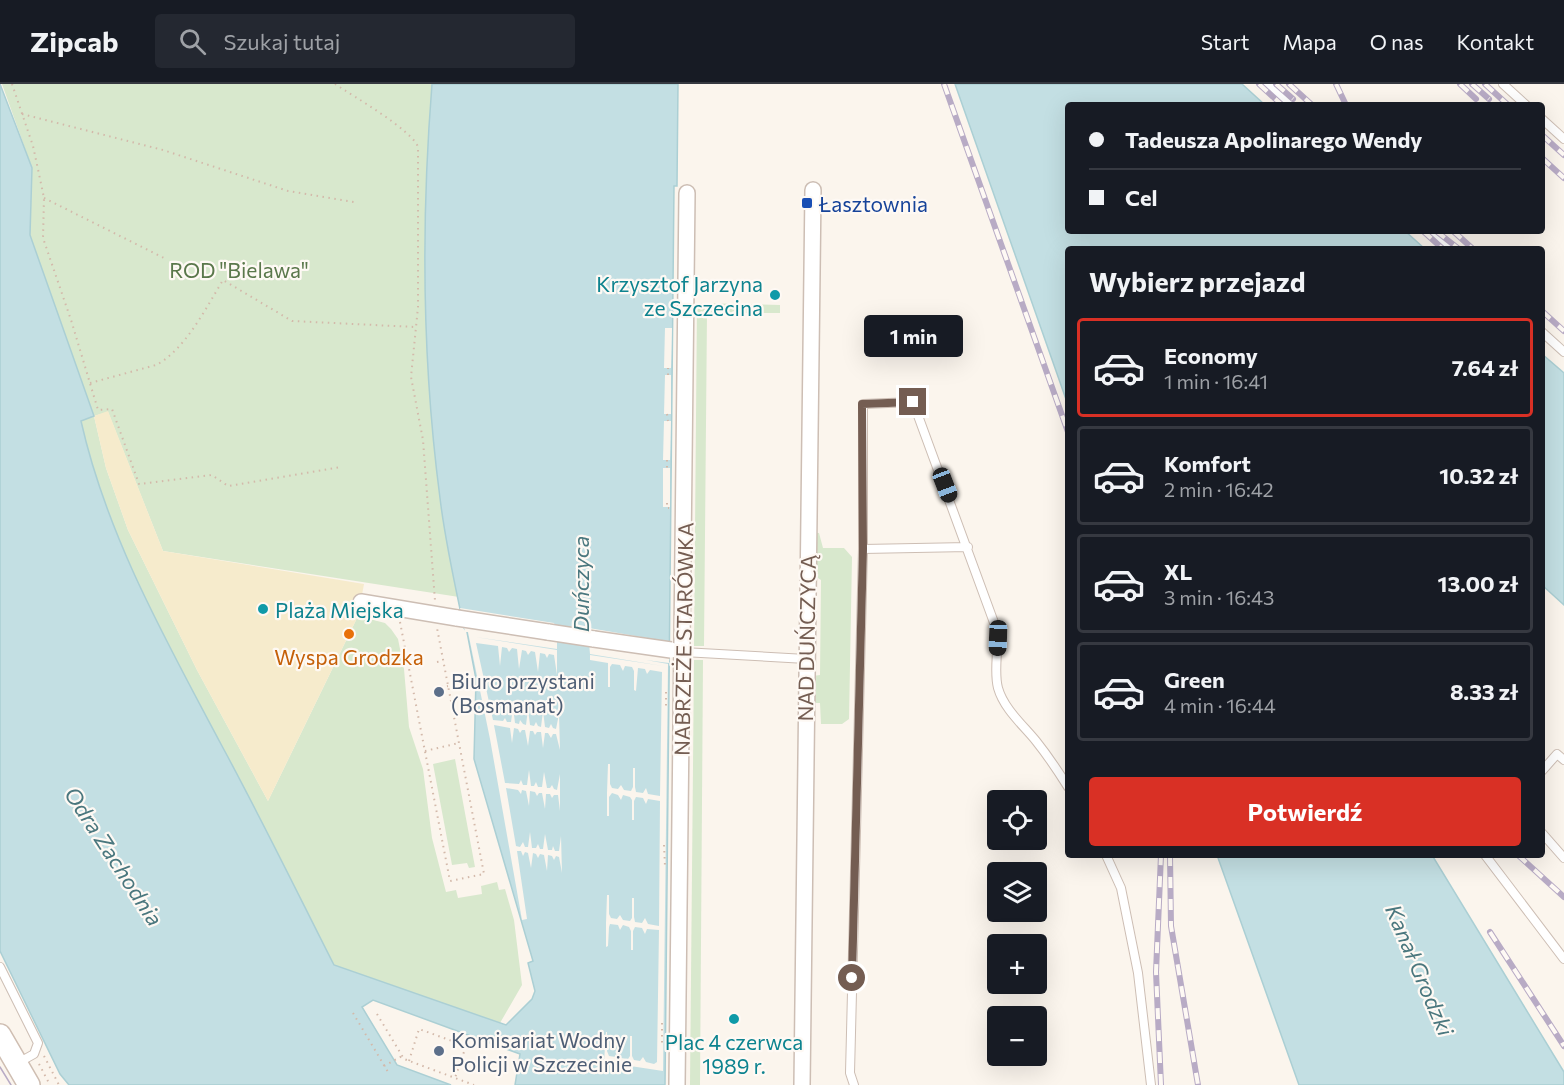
<!DOCTYPE html>
<html lang="pl">
<meta charset="utf-8">
<style>
body{margin:0;font-family:Commissioner,sans-serif;background:#242831;color:#f1f3f6;height:100vh;display:flex;flex-direction:column;font-size:22px;white-space:nowrap}
*{box-sizing:border-box;margin:0}
p{font-size:20px;color:#9ea1a6}
.icon{flex:none;width:33px;height:33px;fill:none;stroke:currentColor;stroke-width:2;stroke-linecap:round;stroke-linejoin:round}
.map{position:relative;flex:1;overflow:hidden}
.sheet{position:absolute;left:1065px;top:162px;width:480px;height:612px;display:flex;flex-direction:column;background:#171b24;border-radius:6px;box-shadow:0 6px 24px #0002}
.sheet>*{flex:none}
.banner{position:absolute;left:1065px;top:18px;width:480px;height:132px;border-radius:6px;box-shadow:0 6px 24px #0002;display:grid;align-content:center;height:132px;padding:0 24px;background:#171b24}
.fabs{position:absolute;left:987px;top:706px;display:grid;gap:12px}
.fabs a{display:grid;place-items:center;width:60px;height:60px;border-radius:6px;background:#171b24;box-shadow:0 6px 24px #0002;font-size:30px}
.end{position:absolute;width:27px;height:27px;margin:-14px;border:8px solid #745d52;background:#fff;box-shadow:0 0 0 3px #fff}
.from{border-radius:50%}
.bubble{position:absolute;height:42px;border-radius:6px;background:#171b24;box-shadow:0 6px 24px #0002;font-size:20px;font-weight:700;line-height:42px;text-align:center}
.car{position:absolute;width:18px;height:36px;margin:-18px -9px;border-radius:8px;box-shadow:0 0 4px 2px #0007;background:linear-gradient(#222 24%,#8ab4d8 0 40%,#222 0 76%,#8ab4d8 0 86%,#222 0)}
.banner b{display:flex;align-items:center;gap:21px;height:57px;font-size:22px}
.banner b+b{border-top:2px solid #363941}
.banner i{width:15px;height:15px;background:#f1f3f6}
ul{padding:0;list-style:none}
li{display:flex;align-items:center;gap:18px;height:99px;margin:0 12px 9px;padding:0 12px;border:3px solid #363941;border-radius:6px}
li div{flex:1}
li b{display:block;font-size:22px}
li em{font-style:normal;font-weight:700}
li.current{border-color:#d93025}
li>.icon{width:54px;height:54px;stroke-width:1.5}
h2{padding:0 24px;font-size:27px;line-height:72px}
.primary-button{display:flex;gap:12px;margin-top:auto;padding:12px 24px}
.primary-button a{flex:1;height:69px;border-radius:6px;background:#d93025;color:#fff;font-size:24px;font-weight:700;line-height:69px;text-align:center}
header{display:flex;align-items:center;gap:36px;box-sizing:border-box;height:84px;padding:0 30px;background:#171b24;border-bottom:2px solid #363941}
header strong{font-size:28px}
nav{display:flex;gap:33px;margin-inline-start:auto;font-size:21px}
.search{width:420px;height:54px;background:#242831;display:flex;align-items:center;gap:15px;box-sizing:border-box;padding:0 21px;border-radius:6px;color:#9ea1a6;font-size:22px}
.map>svg:first-child{display:block}
.green{fill:#d8e8cd}
.sand{fill:#f6ebcc}
.water{fill:#c3dfe3;stroke:#abcfd4;stroke-width:1.5}
.pier{fill:#fbf5ed}
.lines{fill:none;stroke-linecap:round;stroke-linejoin:round}
.lane-casing{stroke:#cdbeb4;stroke-width:10}
.street-casing{stroke:#cdbeb4;stroke-width:18}
.secondary-casing{stroke:#cfbeb2;stroke-width:24}
.path{stroke:#d3b9aa;stroke-width:2;stroke-dasharray:1.5 4.5;stroke-linecap:butt}
.lane{stroke:#fff;stroke-width:8}
.street{stroke:#fff;stroke-width:15}
.secondary{stroke:#fff;stroke-width:21}
.tram{stroke:#b8abc5;stroke-width:1.5}
.rail-casing{stroke:#b8abc5;stroke-width:6}
.rail{stroke:#fef9f4;stroke-width:4;stroke-dasharray:11;stroke-linecap:butt}
.street-bridge-casing{stroke:#cdbeb4;stroke-width:18;stroke-linecap:butt}
.street-bridge{stroke:#fff;stroke-width:15}
.route{stroke:#745d52;stroke-width:8}
.transit-dot{fill:#1a4fb4;stroke:#fef9f4;stroke-width:2}
.culture-dot{fill:#0f9aa8;stroke:#fef9f4;stroke-width:2}
.food-dot{fill:#e8710a;stroke:#fef9f4;stroke-width:2}
.service-dot{fill:#5c6f8a;stroke:#fef9f4;stroke-width:2}
.labels{text-anchor:middle;dominant-baseline:central;stroke-width:4.5;stroke-linejoin:round;paint-order:stroke}
.transit-label{font-size:21px;fill:#164399;stroke:#fef9f4;text-anchor:start}
.park-label{font-size:21px;fill:#5a784b;stroke:#fef9f4}
.culture-label{font-size:21px;fill:#0d838f;stroke:#fef9f4;text-anchor:end}
.street-label{font-size:21px;fill:#745d52;stroke:#fef9f4}
.food-label{font-size:21px;fill:#c56008;stroke:#fef9f4}
.service-label{font-size:21px;fill:#4e5e75;stroke:#fef9f4;text-anchor:start}
.water-label{font-size:22px;font-style:italic;fill:#4a777e;stroke:#fef9f4}
</style>
<header>
<strong>Zipcab</strong>
<div class="search"><svg class="icon" aria-label="search" viewBox="0 0 24 24"><circle cx="10" cy="10" r="6"/><path d="M15 15l6 6"/></svg>Szukaj tutaj</div>
<nav><a>Start</a><a>Mapa</a><a>O nas</a><a>Kontakt</a></nav>
</header>
<div class="map">
<svg width="1564" height="1001" viewBox="0 0 1564 1001">
<rect width="100%" height="100%" fill="#fbf5ed"/>
<!-- green -->
<g class="green">
<path d="M2,0H446L454,488L459,513L163,467L108,328L94,332L106,384L128,446L197,586L268,717L358,532L385,539L391,545L398,555L404,585L409,643L423,685L432,754L446,808L456,806L458,814L482,810L481,802L497,798L499,806L505,805L514,836L522,901L500,939L334,881C291,799 248,717 206,635C156,540 104,442 81,337L94,332L30,151L32,84Z"/>
<path d="M697,219L780,221V229H707L704,562H694Z"/>
<path d="M814,449H819L823,464H844L852,473L849,635L842,640H821L820,619H813V592L820,591L821,496L815,492Z"/>
<path d="M694,576H703L700,1001H690Z"/>
<path d="M455,675L475,783L469,784L467,779L452,781L433,680Z"/>
</g>
<!-- sand -->
<path class="sand" d="M108,327L163,467L364,500L358,532L268,717L197,586L128,446L106,384L94,332Z"/>
<!-- water -->
<g class="water">
<path d="M0,0L32,84L30,151L94,332L81,337C107,453 167,558 222,662C261,734 297,808 334,881L506,941L532,915L535,907L528,879L533,877L474,675L476,595L467,548L464,544C455,501 445,457 440,414C422,277 421,138 432,0H678L677,102H674L665,1001H515L520,970L373,916L362,923L397,981L451,1001H69L60,990L0,867Z"/>
<path d="M955,0H1242L1265,21H1068V147H1405L1425,165H1068V321Z"/>
<path d="M1542,270L1564,289V521L1542,501Z"/>
<path d="M1217,771H1432L1564,988V1001H1299Z"/>
</g>
<!-- pier -->
<g class="pier">
<path d="M665,244H672L671,284H664Z"/>
<path d="M665,291H671V330H664Z"/>
<path d="M664,337H671L670,376H663Z"/>
<rect x="663" y="384" width="7" height="39"/>
<path d="M460,524L554,539L557,545L589,549V544L671,558L669,579L646,576L668,580L663,987L604,978L606,948H607V967L609,972L616,973L619,969L621,974L628,975L630,972V952H632V972L634,976L640,977L643,973L646,978L654,980L657,978L659,846L647,845L645,850L642,844L635,843L633,847V866H631V847L629,843L623,841L620,846L618,841L610,840L609,843L608,862L606,863V839L607,811H609V830L611,834L617,835L620,831L623,836L630,837L632,834V814H634V833L635,838L642,839L645,834L648,840L659,842L660,717L648,715L646,720L643,714L636,713L634,717V736H632V716L630,713L623,711L621,716L618,711L612,709L609,713V732H607V709L608,680H610V700L612,704L618,705L621,701L624,706L631,707L633,703V684H635V703L636,708L643,709L646,704L648,710L660,712L662,588L650,586L647,590L645,585L638,584L636,607L634,606V587L632,583L625,582L623,587L620,581L612,580L610,583V603H608V579L590,576V571L663,582L590,570L589,559L557,554V565L475,553L557,566V591L554,571L549,570L547,574L545,570L540,569L538,588L535,568L531,567L528,571L526,567L522,566L519,585L517,565L512,564L509,568L507,564L502,563L500,582L498,562L476,559L493,636L503,637L505,634L507,638H511L513,623L515,639L519,640L520,636L523,640L526,641L528,625L530,641L534,642L536,638L538,642L541,643L543,627L545,643L549,644L551,640L553,644L556,645L559,630L560,666L556,650H553L551,654L548,649H545L543,664L541,648H537L535,651L533,647H530L528,662L525,646H522L520,649L518,645L514,644L512,659L510,644L494,641L505,699L519,700L521,696L523,701H527L529,686L531,702H534L536,698L538,703H542L544,688L547,704H550L552,701L554,705L557,706L560,690V727L558,711H554L552,714L550,710H546L545,725L542,709H539L537,712L535,708L530,707L529,722L526,707L522,706L521,710L518,706L506,704L516,762L520,763L523,758L525,763H528L530,748L532,764H536L538,760L540,765H543L545,750L548,766H552L553,762L555,767H559L561,752L562,789L559,773L556,772L554,776L552,772L548,771L547,787L544,771L540,770L538,774L536,770L533,769L531,784L528,769L525,768L523,772L521,767H517L527,835L522,836L490,655L468,548H465Z"/>
</g>
<g class="lines">
<defs>
<g id="lane">
<path d="M1267,0L1290,21"/>
<path d="M1503,0L1526,21"/>
<path d="M1542,35L1564,55"/>
<path d="M1430,147L1450,165"/>
<path d="M1542,248L1564,268"/>
<path d="M968,463L863,465V320L913,318L996,544C1000,564 993,585 998,604C1004,625 1023,641 1036,657C1048,672 1058,687 1068,703"/>
<path d="M683,568L806,575"/>
<path d="M1542,687L1557,670L1564,676"/>
<path d="M1542,749L1564,774"/>
<path d="M1106,771L1121,804L1138,889L1151,1001"/>
<path d="M1485,771L1564,875"/>
<path d="M0,883L38,959L34,970L25,975H18"/>
<path d="M854,1001L850,989L863,465"/>
</g>
<g id="street">
<path d="M361,518L457,534"/>
<path d="M548,548L594,555"/>
<path d="M677,1001L687,109"/>
<path d="M802,1001L813,106"/>
</g>
<path id="secondary" d="M0,951L29,1001"/>
</defs>
<!-- lane casing -->
<use href="#lane" class="lane-casing"/>
<!-- street casing -->
<use href="#street" class="street-casing"/>
<!-- secondary casing -->
<use href="#secondary" class="secondary-casing"/>
<!-- path -->
<g class="path">
<path d="M12,0L33,62L39,90L44,114L43,154L72,239L98,326L112,325L139,400L212,391L228,402L341,383"/>
<path d="M335,0C353,12 412,46 418,63V223L411,293L423,356L435,517"/>
<path d="M22,30L163,66L288,107L354,118"/>
<path d="M44,114L164,174"/>
<path d="M668,291V284"/>
<path d="M90,299L156,281C185,266 206,224 223,196L292,237L415,243"/>
<path d="M667,330L668,337"/>
<path d="M667,376V384"/>
<path d="M667,419V424H669"/>
<path d="M400,538L450,797L484,790L437,544"/>
<path d="M437,578L443,577"/>
<path d="M441,603L448,602"/>
<path d="M666,608V625H667"/>
<path d="M425,667L459,659"/>
<path d="M664,761L665,782"/>
<path d="M353,929L388,988"/>
<path d="M377,930L404,975L474,1001"/>
<path d="M662,939V960H665"/>
<path d="M44,972L59,1001"/>
<path d="M409,977L419,945L466,962L455,994"/>
<path d="M39,980L50,1001"/>
<path d="M384,982L402,972"/>
</g>
<!-- lane -->
<use href="#lane" class="lane"/>
<!-- street -->
<use href="#street" class="street"/>
<!-- secondary -->
<use href="#secondary" class="secondary"/>
<!-- tram -->
<path class="tram" d="M0,983L11,1001"/>
<defs>
<g id="rail">
<path d="M944,0L1068,348"/>
<path d="M1259,0L1282,21"/>
<path d="M1276,0L1293,15"/>
<path d="M1289,0L1312,21"/>
<path d="M1336,0L1346,21"/>
<path d="M1460,0L1476,15"/>
<path d="M1472,0L1489,15"/>
<path d="M1485,0L1508,21"/>
<path d="M1542,51L1564,71"/>
<path d="M1542,74L1564,94"/>
<path d="M1423,147L1443,165"/>
<path d="M1436,147L1459,165"/>
<path d="M1453,147L1473,165"/>
<path d="M1542,227L1564,247"/>
<path d="M1170,771L1171,842L1198,1001"/>
<path d="M1518,771L1564,813"/>
<path d="M1490,848L1564,962"/>
<path d="M1161,1001L1156,888L1161,771"/>
</g>
</defs>
<!-- rail casing -->
<use href="#rail" class="rail-casing"/>
<!-- rail -->
<use href="#rail" class="rail"/>
<defs>
<g id="street-bridge">
<path d="M457,534L548,548"/>
<path d="M594,555L671,566"/>
</g>
</defs>
<!-- street-bridge casing -->
<use href="#street-bridge" class="street-bridge-casing"/>
<!-- street-bridge -->
<use href="#street-bridge" class="street-bridge"/>
</g>
<g class="lines">
<!-- route -->
<path class="route" d="M852,894L863,465L862,320L913,318"/>
</g>
<!-- markers -->
<rect class="transit-dot" x="801" y="113" width="12" height="12" rx="3"/>
<g class="culture-dot">
<circle cx="775" cy="211" r="6"/>
<circle cx="263" cy="525" r="6"/>
<circle cx="734" cy="935" r="6"/>
</g>
<circle class="food-dot" cx="349" cy="550" r="6"/>
<g class="service-dot">
<circle cx="439" cy="608" r="6"/>
<circle cx="439" cy="967" r="6"/>
</g>
<g class="labels">
<!-- transit labels -->
<g class="transit-label">
<text x="819" y="119">Łasztownia</text>
</g>
<!-- park labels -->
<g class="park-label">
<text x="239" y="185">ROD "Bielawa"</text>
</g>
<!-- culture labels -->
<g class="culture-label">
<text x="763" y="199">Krzysztof Jarzyna<tspan x="763" dy="24">ze Szczecina</tspan></text>
<text x="275" y="525" text-anchor="start">Plaża Miejska</text>
<text x="734" y="957" text-anchor="middle">Plac 4 czerwca<tspan x="734" dy="24">1989 r.</tspan></text>
</g>
<!-- street labels -->
<g class="street-label">
<text transform="translate(806 554) rotate(-89)">NAD DUŃCZYCĄ</text>
<text transform="translate(683 555) rotate(-89)">NABRZEŻE STARÓWKA</text>
</g>
<!-- food labels -->
<g class="food-label">
<text x="349" y="572">Wyspa Grodzka</text>
</g>
<!-- service labels -->
<g class="service-label">
<text x="451" y="596">Biuro przystani<tspan x="451" dy="24">(Bosmanat)</tspan></text>
<text x="451" y="955">Komisariat Wodny<tspan x="451" dy="24">Policji w Szczecinie</tspan></text>
</g>
<!-- water labels -->
<g class="water-label">
<text transform="translate(580 500) rotate(-90)">Duńczyca</text>
<text transform="translate(114 772) rotate(57)">Odra Zachodnia</text>
<text transform="translate(1420 886) rotate(67)">Kanał Grodzki</text>
</g>
</g>
</svg>
<div class="fabs">
<a><svg class="icon" aria-label="locate" viewBox="0 0 24 24"><circle cx="12" cy="12" r="6"/><path d="M12 2v4M12 18v4M2 12h4M18 12h4"/></svg></a>
<a><svg class="icon" aria-label="layers" viewBox="0 0 24 24"><path d="M12 4l9 5-9 5-9-5zM3 14l9 5 9-5"/></svg></a>
<a>+</a>
<a>−</a>
</div>
<i class="end from" style="left:852px;top:894px"></i>
<i class="end" style="left:913px;top:318px"></i>
<div class="bubble" style="left:864px;top:231px;width:99px">1 min</div>
<i class="car" style="left:945px;top:401px;rotate:159deg"></i>
<i class="car" style="left:998px;top:554px;rotate:182deg"></i>
<div class="banner">
<b><i class="from"></i>Tadeusza Apolinarego Wendy</b>
<b><i></i>Cel</b>
</div>
<section class="sheet">
<h2>Wybierz przejazd</h2>
<ul>
<li class="current"><svg class="icon" aria-label="car" viewBox="0 0 24 24"><path d="M5 17H2v-5l4-1 3-4h7l3 4 3 1v5h-3M9 17h6M6 11h13"/><circle cx="7" cy="17" r="2"/><circle cx="17" cy="17" r="2"/></svg><div><b>Economy</b><p>1 min · 16:41</p></div><em>7.64 zł</em></li>
<li><svg class="icon" aria-label="car" viewBox="0 0 24 24"><path d="M5 17H2v-5l4-1 3-4h7l3 4 3 1v5h-3M9 17h6M6 11h13"/><circle cx="7" cy="17" r="2"/><circle cx="17" cy="17" r="2"/></svg><div><b>Komfort</b><p>2 min · 16:42</p></div><em>10.32 zł</em></li>
<li><svg class="icon" aria-label="car" viewBox="0 0 24 24"><path d="M5 17H2v-5l4-1 3-4h7l3 4 3 1v5h-3M9 17h6M6 11h13"/><circle cx="7" cy="17" r="2"/><circle cx="17" cy="17" r="2"/></svg><div><b>XL</b><p>3 min · 16:43</p></div><em>13.00 zł</em></li>
<li><svg class="icon" aria-label="car" viewBox="0 0 24 24"><path d="M5 17H2v-5l4-1 3-4h7l3 4 3 1v5h-3M9 17h6M6 11h13"/><circle cx="7" cy="17" r="2"/><circle cx="17" cy="17" r="2"/></svg><div><b>Green</b><p>4 min · 16:44</p></div><em>8.33 zł</em></li>
</ul>
<div class="primary-button"><a>Potwierdź</a></div>
</section>
</div>
